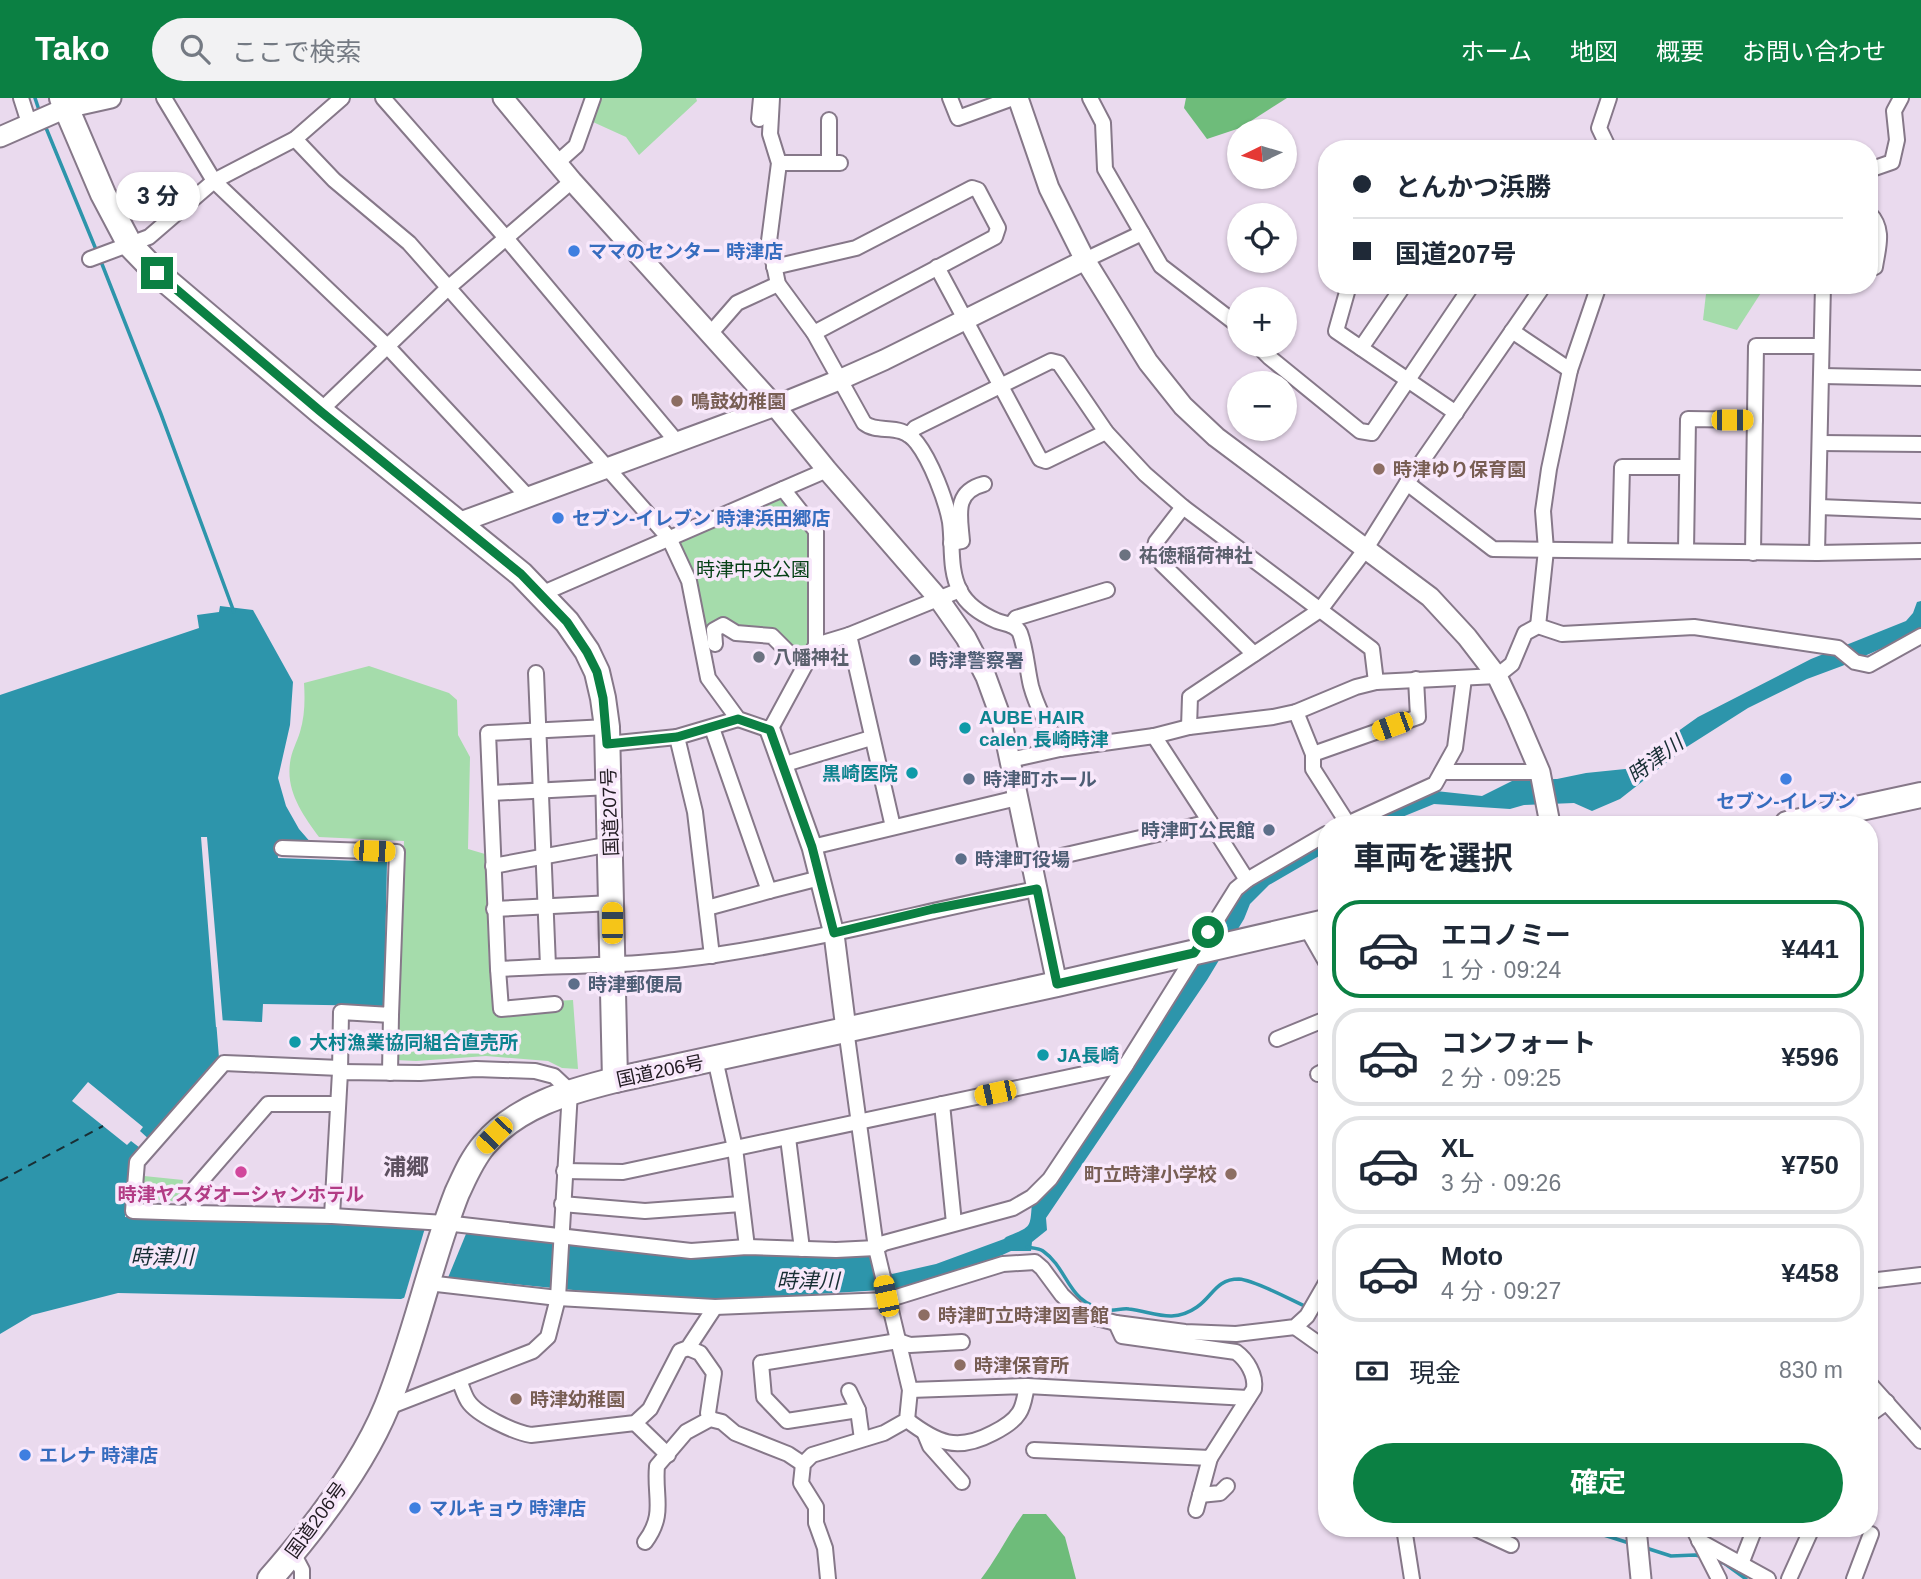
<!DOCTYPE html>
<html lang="ja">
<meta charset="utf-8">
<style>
body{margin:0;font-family:Arial,"Noto Sans JP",sans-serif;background:#f2f2f3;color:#1f2937;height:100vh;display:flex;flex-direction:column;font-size:26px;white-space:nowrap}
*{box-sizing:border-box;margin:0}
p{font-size:23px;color:#747a83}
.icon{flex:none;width:38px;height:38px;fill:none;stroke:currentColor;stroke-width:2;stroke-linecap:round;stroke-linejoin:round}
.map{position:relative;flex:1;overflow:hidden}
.details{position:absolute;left:1318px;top:718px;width:560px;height:721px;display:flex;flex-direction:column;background:#fff;border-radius:28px;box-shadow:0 2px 5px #0004}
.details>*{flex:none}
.guide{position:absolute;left:1318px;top:42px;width:560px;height:154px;border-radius:28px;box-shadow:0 2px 5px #0004;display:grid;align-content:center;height:154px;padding:0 35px;background:#fff}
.needle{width:46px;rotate:265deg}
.tools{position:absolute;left:1227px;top:21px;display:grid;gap:14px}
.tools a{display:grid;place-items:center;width:70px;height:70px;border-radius:50%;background:#fff;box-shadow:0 2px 5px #0004;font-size:35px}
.end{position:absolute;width:32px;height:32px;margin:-16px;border:9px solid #0b8043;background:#fff;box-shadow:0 0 0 4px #fff}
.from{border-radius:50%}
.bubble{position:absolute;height:49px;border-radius:24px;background:#fff;box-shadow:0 2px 5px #0004;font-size:23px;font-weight:700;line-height:49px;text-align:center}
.car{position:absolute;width:21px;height:42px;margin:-21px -10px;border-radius:9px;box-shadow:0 0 5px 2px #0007;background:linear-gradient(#f5c518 24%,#345 0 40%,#f5c518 0 76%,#345 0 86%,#f5c518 0)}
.guide b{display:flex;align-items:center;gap:24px;height:66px;font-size:26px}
.guide b+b{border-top:2px solid #e0e1e3}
.guide i{width:18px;height:18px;background:#1f2937}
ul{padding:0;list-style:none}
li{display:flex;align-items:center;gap:21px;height:98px;margin:0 14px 10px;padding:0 21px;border:4px solid #e0e1e3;border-radius:28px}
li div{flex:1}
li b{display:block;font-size:26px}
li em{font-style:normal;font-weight:700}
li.active{border-color:#0b8043}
li>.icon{width:63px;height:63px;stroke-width:1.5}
h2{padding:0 35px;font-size:32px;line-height:84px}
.pay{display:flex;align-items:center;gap:18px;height:77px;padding:0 35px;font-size:26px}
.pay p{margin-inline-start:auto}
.action{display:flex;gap:14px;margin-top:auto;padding:14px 35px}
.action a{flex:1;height:80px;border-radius:42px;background:#0b8043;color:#fff;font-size:28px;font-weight:700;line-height:80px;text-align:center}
header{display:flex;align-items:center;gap:42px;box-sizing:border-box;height:98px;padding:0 35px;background:#0b8043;color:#fff}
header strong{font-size:33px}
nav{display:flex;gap:38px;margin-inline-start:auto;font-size:24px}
.search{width:490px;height:63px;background:#f2f2f3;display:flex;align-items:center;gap:18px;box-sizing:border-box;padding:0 24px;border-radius:38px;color:#747a83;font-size:26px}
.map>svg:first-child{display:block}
.green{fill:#a5dcab}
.forest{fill:#6ebc7a}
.water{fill:#2d95ab}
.pier{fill:#eadaee}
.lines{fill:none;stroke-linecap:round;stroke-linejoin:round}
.stream{stroke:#2d95ab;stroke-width:3.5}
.ferry{stroke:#192f35;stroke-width:2;stroke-dasharray:9 7;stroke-linecap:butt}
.street-casing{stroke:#867889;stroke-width:18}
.secondary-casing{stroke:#867889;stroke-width:23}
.highway-casing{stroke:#867889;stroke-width:28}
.street{stroke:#fff;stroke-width:14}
.secondary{stroke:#fff;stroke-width:19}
.highway{stroke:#fff;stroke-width:24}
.route{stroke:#0b8043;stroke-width:9}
.shop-dot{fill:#3f7fe0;stroke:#f8e8fb;stroke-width:2.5}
.education-dot{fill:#8d6e63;stroke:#f8e8fb;stroke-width:2.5}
.worship-dot{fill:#6b7280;stroke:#f8e8fb;stroke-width:2.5}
.service-dot{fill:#5c6f8a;stroke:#f8e8fb;stroke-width:2.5}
.culture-dot{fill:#0f9aa8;stroke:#f8e8fb;stroke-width:2.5}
.hotel-dot{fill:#d1479c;stroke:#f8e8fb;stroke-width:2.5}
.labels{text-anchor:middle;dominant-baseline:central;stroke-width:7;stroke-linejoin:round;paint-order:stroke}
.shop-label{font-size:19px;font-weight:bold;fill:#366cbe;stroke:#f8e8fb;text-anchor:start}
.education-label{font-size:19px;font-weight:bold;fill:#785e54;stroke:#f8e8fb;text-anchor:start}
.worship-label{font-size:19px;font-weight:bold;fill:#5b616d;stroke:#f8e8fb;text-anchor:start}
.park-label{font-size:19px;fill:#064117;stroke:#f8e8fb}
.service-label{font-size:19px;font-weight:bold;fill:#4e5e75;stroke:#f8e8fb;text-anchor:start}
.culture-label{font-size:19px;font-weight:bold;fill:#0d838f;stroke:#f8e8fb;text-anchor:start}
.street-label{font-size:19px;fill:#211b22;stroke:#f8e8fb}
.hotel-label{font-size:19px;font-weight:bold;fill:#b23c85;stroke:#f8e8fb}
.water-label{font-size:21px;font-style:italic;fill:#192f35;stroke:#f8e8fb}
.quarter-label{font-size:23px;font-weight:bold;fill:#5d5060;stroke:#f8e8fb}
</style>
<header>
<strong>Tako</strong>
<div class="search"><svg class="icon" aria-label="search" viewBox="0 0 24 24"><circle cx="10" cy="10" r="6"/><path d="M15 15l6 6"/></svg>ここで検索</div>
<nav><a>ホーム</a><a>地図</a><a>概要</a><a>お問い合わせ</a></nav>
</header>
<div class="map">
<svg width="1921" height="1481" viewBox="0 0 1921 1481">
<rect width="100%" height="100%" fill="#eadaee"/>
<!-- green -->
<g class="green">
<path d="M600,0H696L697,3L639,57L626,39L593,24Z"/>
<path d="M1707,187H1766L1737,232L1703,222Z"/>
<path d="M777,399L787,403L810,434V552H807L805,548H801V555L741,533L730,527L729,522L723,518L713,527H703L678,443Z"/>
<path d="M369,568L449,595L457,602L458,637L470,659L468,751L485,756L489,865L495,872L496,906L573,902L578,971L562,970L548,963L486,958L416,963L395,962L404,743L319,739C303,717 286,694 290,665C291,654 297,644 300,634C305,618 305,601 304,585Z"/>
<path d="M144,1078L183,1082L181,1104L143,1100Z"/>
</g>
<!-- forest -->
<g class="forest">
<path d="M1186,0H1287L1240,30L1207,41L1184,10Z"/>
<path d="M1023,1416H1046L1065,1439L1076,1481H981C997,1460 1008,1437 1023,1416Z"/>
</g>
<!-- water -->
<g class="water">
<path d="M1921,503V533L1842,568L1807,581L1748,610L1685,650L1620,701L1592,713L1574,705L1524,707L1510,711L1434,706L1385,726H1354L1436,693L1482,698L1514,682L1557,681L1586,675L1635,670L1646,656L1698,619L1811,561L1906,523L1913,515L1917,504Z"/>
<path d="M220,508L253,512L293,584L290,627L278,680L286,708L299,731L312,746L277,745L278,760L387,764L384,908L263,906L262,924L216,922L219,960L131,1063L125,1119L470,1132L750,1153L867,1156L892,1176L936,1166L1004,1141L1006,1139C1032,1128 1030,1131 1032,1104L1239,794L1326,740V754L1269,787L1250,806L1244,821L1207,882L1046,1120L1047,1132L1032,1144L1031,1153H1011L987,1164L897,1191L693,1204L454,1180L401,1201L118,1195L32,1217L0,1236V597L199,530L197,517L219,514Z"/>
</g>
<!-- pier -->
<g class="pier">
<path d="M201,739H207L223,926L219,925V929H216Z"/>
<path d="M88,984L143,1029L140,1033L152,1044L144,1053L131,1043L127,1047L72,1003Z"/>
<path d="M425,1130L468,1131L445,1187L403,1204Z"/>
</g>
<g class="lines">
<!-- stream -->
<g class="stream">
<path d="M35,0L40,15"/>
<path d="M44,25L97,154"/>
<path d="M100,161L161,316L234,514"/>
<path d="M1027,1149C1032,1150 1039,1150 1043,1153C1070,1172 1066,1206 1108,1212C1115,1213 1122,1210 1129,1211C1154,1214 1173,1226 1197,1209C1213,1198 1216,1181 1239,1181C1255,1182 1293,1203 1309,1210"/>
<path d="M1316,1213L1326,1218"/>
<path d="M1582,1430L1629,1445"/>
<path d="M1643,1449L1671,1458L1695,1457L1704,1459"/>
<path d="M1715,1463L1724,1465L1746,1481"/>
</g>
<!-- ferry -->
<path class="ferry" d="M0,1083L103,1028"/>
<defs>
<g id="street">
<path d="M21,0L29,25"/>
<path d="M164,0L214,83L387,248L528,399"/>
<path d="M383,0L506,140L677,344"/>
<path d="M772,0L770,36L779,65L769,143L778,186L814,235L864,325C879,337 900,323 917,345C931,363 946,402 950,424C953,447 949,472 960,493C967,507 983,517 997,523C1005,526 1016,526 1020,535C1026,551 1027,571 1031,588C1037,610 1049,631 1060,651"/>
<path d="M950,0L958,20L1013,0"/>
<path d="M1090,0L1103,25L1105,71L1161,168L1239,228"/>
<path d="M1609,0L1599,30L1609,51"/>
<path d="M759,21L761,0"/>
<path d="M829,22V65"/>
<path d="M295,41L334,82L409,145L669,440L689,483L708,580L738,621L770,632L816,547V433L783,391"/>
<path d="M558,64L576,48L593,0"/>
<path d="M779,65H840"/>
<path d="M1869,72L1892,64L1897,42L1894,13L1901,0"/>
<path d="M1869,115C1885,131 1878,149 1875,169L1869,171"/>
<path d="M90,161L149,139L214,83L295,41L342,0"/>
<path d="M1085,162L1142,135"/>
<path d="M774,169L856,150L972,90L978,92L998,130L995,139L814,235"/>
<path d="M937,169L1040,361L1046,363L1106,334"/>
<path d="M1349,187L1336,233L1456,315"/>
<path d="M1512,233L1570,272"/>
<path d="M710,236L737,205L778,186"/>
<path d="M1257,247L1269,259L1360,333L1372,335L1472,187"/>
<path d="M1361,250L1404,187"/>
<path d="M1822,278L1921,280"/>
<path d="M320,313L448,190L572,83"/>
<path d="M909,337L915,330L1051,263L1059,265L1106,334L1145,376L1183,409L1372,551L1376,584"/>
<path d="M1820,345L1921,346"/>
<path d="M1407,385L1493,451L1817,455L1921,453"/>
<path d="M1183,409L1156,444L1154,453L1162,466L1254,556"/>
<path d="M1819,409L1921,413"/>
<path d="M951,445L962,443C960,418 953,394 984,386"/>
<path d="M1620,452L1622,369H1686"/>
<path d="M1686,453L1688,321L1755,322"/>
<path d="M1753,455L1756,248H1821"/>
<path d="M1817,455L1823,187"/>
<path d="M541,496L827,372"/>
<path d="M1011,527L1016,520L1107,492"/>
<path d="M1538,528L1546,452L1543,413L1549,371L1570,272L1599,187"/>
<path d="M849,537L893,729"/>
<path d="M715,546L714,532L723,527L736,535L772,538L788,554L807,564"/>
<path d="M816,547L849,537L960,492"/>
<path d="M536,575L548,868"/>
<path d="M1296,614L1313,656L1418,619L1416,581"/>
<path d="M607,629L488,635L498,871C570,867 644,868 715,857C823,841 929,812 1037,791"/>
<path d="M1189,629L1190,599L1320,512L1365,452L1407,385L1544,187"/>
<path d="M1154,638L1210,724"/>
<path d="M607,646L677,639"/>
<path d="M1313,656V671L1348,726"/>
<path d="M1010,662L1060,651L1154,638L1189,629L1273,619L1296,614L1356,589L1376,584L1497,578L1512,566L1525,535L1538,528L1562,536L1694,529L1838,550L1855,564L1869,567L1921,538"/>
<path d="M782,667L871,640"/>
<path d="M1442,674H1540"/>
<path d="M491,695L609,689"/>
<path d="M1347,726L1435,686L1455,650L1464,580"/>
<path d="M812,749L1017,700"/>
<path d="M282,750L397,754L391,917L341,914L340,974"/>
<path d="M493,768L611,746"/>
<path d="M1247,782L1326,736"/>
<path d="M769,793L820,780"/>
<path d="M707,810L769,793L712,630"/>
<path d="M494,811L612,805"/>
<path d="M1306,829L1326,864"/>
<path d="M712,858L695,714L677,639L738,621"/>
<path d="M498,871L501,911L555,906"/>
<path d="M1277,941L1326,921"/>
<path d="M715,961L735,1050L747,1149"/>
<path d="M390,975L391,917"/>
<path d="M1318,976L1326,972"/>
<path d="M338,1006H268L195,1090L193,1115L332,1118L445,1125L691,1153L747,1149L836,1152L876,1150L884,1145L1013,1110L1032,1099L1050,1081L1126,967L1236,791L1247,782L1210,724L1031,765"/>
<path d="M942,1006L954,1125"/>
<path d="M788,1040L802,1151"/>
<path d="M564,1073L623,1074L1126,967"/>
<path d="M562,1106L645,1113L741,1106"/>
<path d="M193,1115L133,1113L137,1064L224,965L340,970"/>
<path d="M332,1118L340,974L420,975L476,971L535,973L554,978L570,993L558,1200L548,1239L533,1253L386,1310"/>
<path d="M1869,1183L1921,1177"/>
<path d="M428,1185L558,1200L715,1209L887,1202L1003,1166L1035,1164L1042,1170L1062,1197L1082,1216L1116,1225L1185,1234L1236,1236L1295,1229L1307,1218L1326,1185"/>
<path d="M1295,1229L1326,1251"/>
<path d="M688,1250L700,1255L714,1275L708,1315L710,1321"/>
<path d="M459,1282C462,1289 464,1297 468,1303C477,1317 514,1334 531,1337L635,1325L650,1311L680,1253L688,1250L715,1209"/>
<path d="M1869,1285L1921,1343"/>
<path d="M1027,1288L1248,1300"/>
<path d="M849,1293L858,1312L862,1341"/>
<path d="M858,1312L787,1323L764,1299L761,1265L898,1243L910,1247L962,1244"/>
<path d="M1869,1317L1887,1304"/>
<path d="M907,1322C937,1345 957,1354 993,1335C1001,1331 1014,1323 1019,1315C1024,1308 1025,1296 1027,1288L910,1292"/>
<path d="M635,1325L668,1357"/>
<path d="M925,1336L930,1348L962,1384"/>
<path d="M1034,1352L1210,1360L1254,1291C1256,1277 1247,1262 1236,1254L1122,1238L1116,1225"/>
<path d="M1200,1397L1220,1395L1227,1388"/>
<path d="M1196,1412L1210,1360"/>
<path d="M1404,1430L1412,1481"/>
<path d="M1474,1430L1511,1447"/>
<path d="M1693,1430L1719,1481"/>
<path d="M1699,1443L1768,1481"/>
<path d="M645,1444C666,1416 654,1399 657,1368L686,1334L710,1321L722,1324L735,1335L788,1356L803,1366"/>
<path d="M293,1455L302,1472V1481"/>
<path d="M1741,1466L1755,1430"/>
<path d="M828,1481L825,1450L816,1425V1409L801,1385L803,1366L812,1357L884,1335L907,1322L910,1292L876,1150L846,931"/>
<path d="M1789,1481L1812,1430"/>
<path d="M1854,1481L1871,1436"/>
</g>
<g id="secondary">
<path d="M503,0L572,83L775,308L827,372L938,500L966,540L986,579L1001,620L1057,886"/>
<path d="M1018,0L1049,90L1085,162L1148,264L1183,308L1216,339L1430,499L1467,539L1497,578L1516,618L1540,674L1550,726"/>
<path d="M0,39L66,10L111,0"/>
<path d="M458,425L775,308L839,282L884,262L1085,162"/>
<path d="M770,632L812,749L834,836L846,931"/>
<path d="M1636,1430L1641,1481"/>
</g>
<g id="highway">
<path d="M62,0L103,96L130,147L157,175L320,313L521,476L567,524L587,553L597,574L603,600L607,629L615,982"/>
<path d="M1787,726L1921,697"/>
<path d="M270,1481C312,1433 363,1367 387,1308C415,1239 430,1164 457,1095C465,1078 472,1061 484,1047C517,1008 567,994 615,982L1057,886L1326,824"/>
</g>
</defs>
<!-- street casing -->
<use href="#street" class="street-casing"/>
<!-- secondary casing -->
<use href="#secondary" class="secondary-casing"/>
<!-- highway casing -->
<use href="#highway" class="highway-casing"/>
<!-- street -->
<use href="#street" class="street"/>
<!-- secondary -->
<use href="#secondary" class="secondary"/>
<!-- highway -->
<use href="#highway" class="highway"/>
</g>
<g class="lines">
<!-- route -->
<path class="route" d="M157,175L320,313L521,476L567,524L587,554L597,574L603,600L607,646L677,639L738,621L770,632L812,749L834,835L933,811L1037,791L1057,886L1194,855L1208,834"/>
</g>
<!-- markers -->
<g class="shop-dot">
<circle cx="574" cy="153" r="7"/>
<circle cx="558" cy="420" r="7"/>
<circle cx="1786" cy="681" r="7"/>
<circle cx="25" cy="1357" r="7"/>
<circle cx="415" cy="1410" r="7"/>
</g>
<g class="education-dot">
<circle cx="677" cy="303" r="7"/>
<circle cx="1379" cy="371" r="7"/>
<circle cx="1231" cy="1076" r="7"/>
<circle cx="924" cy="1217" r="7"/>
<circle cx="960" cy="1267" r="7"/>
<circle cx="516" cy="1301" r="7"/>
</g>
<g class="worship-dot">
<circle cx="1125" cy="457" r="7"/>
<circle cx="759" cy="559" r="7"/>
</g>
<g class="service-dot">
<circle cx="915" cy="562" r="7"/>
<circle cx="969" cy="681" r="7"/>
<circle cx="1269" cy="732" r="7"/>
<circle cx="961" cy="761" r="7"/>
<circle cx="574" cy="886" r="7"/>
</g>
<g class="culture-dot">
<circle cx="965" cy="630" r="7"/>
<circle cx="912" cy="675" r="7"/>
<circle cx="295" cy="944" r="7"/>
<circle cx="1043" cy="957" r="7"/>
</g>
<circle class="hotel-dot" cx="241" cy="1074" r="7"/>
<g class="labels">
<!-- shop labels -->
<g class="shop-label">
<text x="588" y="153">ママのセンター 時津店</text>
<text x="572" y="420">セブン-イレブン 時津浜田郷店</text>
<text x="1786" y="703" text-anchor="middle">セブン-イレブン</text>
<text x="39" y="1357">エレナ 時津店</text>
<text x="429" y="1410">マルキョウ 時津店</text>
</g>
<!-- education labels -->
<g class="education-label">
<text x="691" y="303">鳴鼓幼稚園</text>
<text x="1393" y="371">時津ゆり保育園</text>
<text x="1217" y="1076" text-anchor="end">町立時津小学校</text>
<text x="938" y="1217">時津町立時津図書館</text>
<text x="974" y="1267">時津保育所</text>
<text x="530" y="1301">時津幼稚園</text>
</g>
<!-- worship labels -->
<g class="worship-label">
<text x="1139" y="457">祐徳稲荷神社</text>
<text x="773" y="559">八幡神社</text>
</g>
<!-- park labels -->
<g class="park-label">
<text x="753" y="471">時津中央公園</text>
</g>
<!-- service labels -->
<g class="service-label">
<text x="929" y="562">時津警察署</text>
<text x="983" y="681">時津町ホール</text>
<text x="1255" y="732" text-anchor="end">時津町公民館</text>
<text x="975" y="761">時津町役場</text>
<text x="588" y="886">時津郵便局</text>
</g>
<!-- culture labels -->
<g class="culture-label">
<text x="979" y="619">AUBE HAIR<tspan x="979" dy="22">calen 長崎時津</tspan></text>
<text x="898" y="675" text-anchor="end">黒崎医院</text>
<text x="309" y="944">大村漁業協同組合直売所</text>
<text x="1057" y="957">JA長崎</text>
</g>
<!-- street labels -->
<g class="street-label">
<text transform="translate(610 714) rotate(-92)">国道207号</text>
<text transform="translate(660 973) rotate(-12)">国道206号</text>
<text transform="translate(316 1422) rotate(-54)">国道206号</text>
</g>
<!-- hotel labels -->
<g class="hotel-label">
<text x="241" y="1096">時津ヤスダオーシャンホテル</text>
</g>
<!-- water labels -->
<g class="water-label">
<text transform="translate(1655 661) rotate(-37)">時津川</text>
<text x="162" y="1158">時津川</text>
<text x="808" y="1182">時津川</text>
</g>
<!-- quarter labels -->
<g class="quarter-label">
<text x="406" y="1069">浦郷</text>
</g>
</g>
</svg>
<div class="tools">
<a><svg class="needle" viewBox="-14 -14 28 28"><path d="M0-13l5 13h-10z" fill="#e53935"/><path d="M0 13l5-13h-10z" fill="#747a83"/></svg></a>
<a><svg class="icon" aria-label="locate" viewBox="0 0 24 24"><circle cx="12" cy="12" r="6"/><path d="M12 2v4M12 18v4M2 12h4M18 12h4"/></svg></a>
<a>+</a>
<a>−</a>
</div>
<i class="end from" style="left:1208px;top:834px"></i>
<i class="end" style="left:157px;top:175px"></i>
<div class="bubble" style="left:116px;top:74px;width:84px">3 分</div>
<i class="car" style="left:1732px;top:322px;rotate:90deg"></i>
<i class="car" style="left:1392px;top:628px;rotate:250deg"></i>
<i class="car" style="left:374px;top:753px;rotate:92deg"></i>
<i class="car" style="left:612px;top:825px;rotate:0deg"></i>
<i class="car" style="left:995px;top:995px;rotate:258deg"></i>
<i class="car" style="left:494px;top:1037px;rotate:224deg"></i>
<i class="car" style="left:886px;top:1198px;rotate:348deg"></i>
<div class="guide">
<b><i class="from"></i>とんかつ浜勝</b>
<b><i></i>国道207号</b>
</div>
<section class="details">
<h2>車両を選択</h2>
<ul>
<li class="active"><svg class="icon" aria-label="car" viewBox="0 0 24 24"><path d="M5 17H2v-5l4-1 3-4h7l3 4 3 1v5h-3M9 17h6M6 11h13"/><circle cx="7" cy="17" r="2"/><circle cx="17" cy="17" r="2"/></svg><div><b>エコノミー</b><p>1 分 · 09:24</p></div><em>¥441</em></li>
<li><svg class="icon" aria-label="car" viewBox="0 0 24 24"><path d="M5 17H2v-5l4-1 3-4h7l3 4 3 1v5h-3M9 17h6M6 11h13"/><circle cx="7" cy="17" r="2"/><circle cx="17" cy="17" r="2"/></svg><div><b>コンフォート</b><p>2 分 · 09:25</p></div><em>¥596</em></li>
<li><svg class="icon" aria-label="car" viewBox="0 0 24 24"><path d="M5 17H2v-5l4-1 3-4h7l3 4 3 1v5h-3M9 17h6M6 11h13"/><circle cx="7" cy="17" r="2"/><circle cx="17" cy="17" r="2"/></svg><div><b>XL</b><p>3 分 · 09:26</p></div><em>¥750</em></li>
<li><svg class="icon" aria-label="car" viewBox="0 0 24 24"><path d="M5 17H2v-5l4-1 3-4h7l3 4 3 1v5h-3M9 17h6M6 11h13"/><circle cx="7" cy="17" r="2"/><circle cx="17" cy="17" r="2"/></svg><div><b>Moto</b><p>4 分 · 09:27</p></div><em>¥458</em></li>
</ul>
<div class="pay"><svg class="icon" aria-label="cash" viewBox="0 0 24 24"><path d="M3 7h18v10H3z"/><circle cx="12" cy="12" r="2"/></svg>現金<p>830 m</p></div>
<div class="action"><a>確定</a></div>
</section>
</div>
